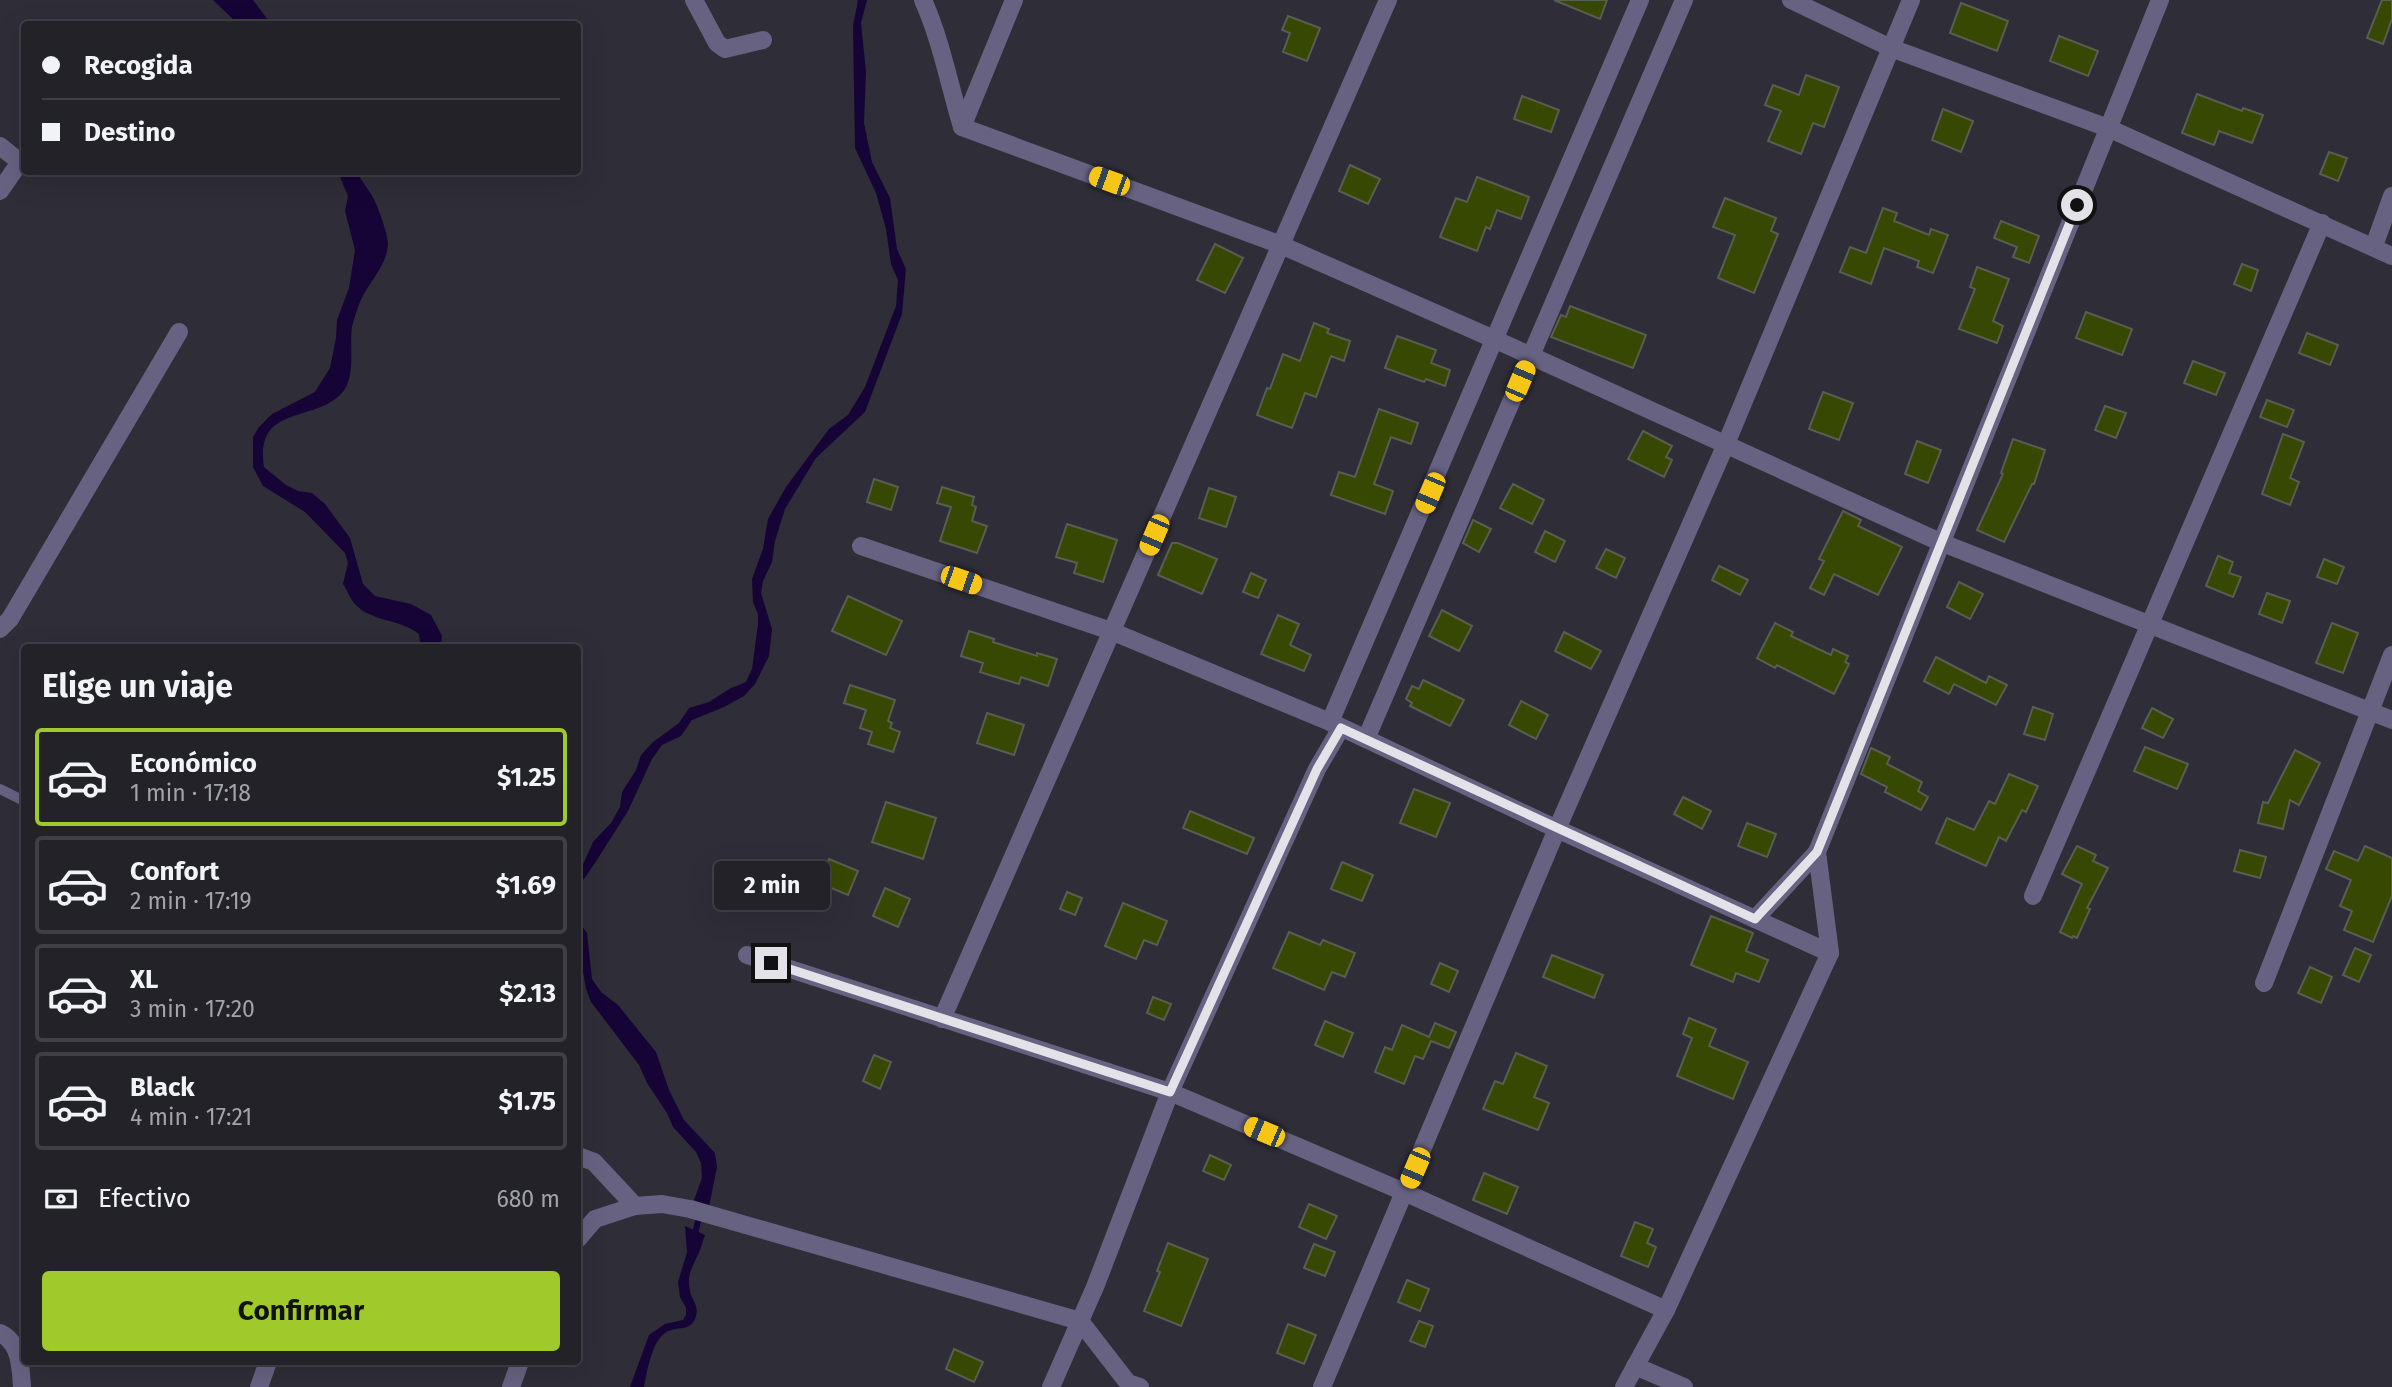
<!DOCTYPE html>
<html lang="es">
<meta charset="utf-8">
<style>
body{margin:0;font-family:"Fira Sans",sans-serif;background:#2b2a31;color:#f1f3f6;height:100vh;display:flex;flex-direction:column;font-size:26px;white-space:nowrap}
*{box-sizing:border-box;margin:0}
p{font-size:23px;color:#a3a4a8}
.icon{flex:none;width:38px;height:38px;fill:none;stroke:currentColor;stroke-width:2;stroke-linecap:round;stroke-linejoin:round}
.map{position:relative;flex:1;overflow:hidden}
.panel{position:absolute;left:21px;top:644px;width:560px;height:721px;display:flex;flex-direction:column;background:#232229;border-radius:7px;box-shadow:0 7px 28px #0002,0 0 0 2px #403f46}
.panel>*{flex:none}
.guide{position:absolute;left:21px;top:21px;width:560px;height:154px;border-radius:7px;box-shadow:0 7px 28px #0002,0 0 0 2px #403f46;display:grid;align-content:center;height:154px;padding:0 21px;background:#232229}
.end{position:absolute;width:32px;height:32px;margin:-16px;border:9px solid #e3e2e8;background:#111;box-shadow:0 0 0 4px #111}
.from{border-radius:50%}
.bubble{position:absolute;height:49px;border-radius:7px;background:#232229;box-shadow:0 7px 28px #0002,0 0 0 2px #403f46;font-size:23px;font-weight:700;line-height:49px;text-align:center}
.car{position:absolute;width:21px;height:42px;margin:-21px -10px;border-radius:9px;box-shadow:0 0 5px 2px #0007;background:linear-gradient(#f5c518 24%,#345 0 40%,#f5c518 0 76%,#345 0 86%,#f5c518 0)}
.guide b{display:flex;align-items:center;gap:24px;height:66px;font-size:26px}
.guide b+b{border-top:2px solid #403f46}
.guide i{width:18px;height:18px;background:#f1f3f6}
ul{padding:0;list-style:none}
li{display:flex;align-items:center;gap:21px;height:98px;margin:0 14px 10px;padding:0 7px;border:4px solid #403f46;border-radius:7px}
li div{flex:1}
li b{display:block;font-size:26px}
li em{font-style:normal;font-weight:700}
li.selected{border-color:#a0c92b}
li>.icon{width:63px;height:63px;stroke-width:1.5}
h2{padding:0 21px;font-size:32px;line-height:84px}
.pay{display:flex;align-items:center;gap:18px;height:77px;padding:0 21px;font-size:26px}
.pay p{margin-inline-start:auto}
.primary-button{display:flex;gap:14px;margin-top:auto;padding:14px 21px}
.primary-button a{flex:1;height:80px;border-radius:7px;background:#a0c92b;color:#111;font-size:28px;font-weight:700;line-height:80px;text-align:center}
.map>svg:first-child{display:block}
.water{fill:#160437}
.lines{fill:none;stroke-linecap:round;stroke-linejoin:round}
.stream{stroke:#160437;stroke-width:6}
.building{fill:#374802;stroke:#595d53;stroke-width:2}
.service{stroke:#676282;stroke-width:10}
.minor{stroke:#676282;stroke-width:18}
.route{stroke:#e3e2e8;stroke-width:9}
</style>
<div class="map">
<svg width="2392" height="1387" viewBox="0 0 2392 1387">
<rect width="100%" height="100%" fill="#2f2d37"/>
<!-- water -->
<g class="water">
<path d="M213,0H253L271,24H238Z"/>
<path d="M858,0H867L861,23L866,72L864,123L872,162L890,198L897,249L906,269L902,314L865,412L816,458L785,509L775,541L772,562L763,581L761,593L772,629L769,656L755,684L744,696L724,707L692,720L681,736L662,745L652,759L628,811L595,863L584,879L578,883V871L581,869L593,842L611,823L620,807L622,792L636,770L641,755L653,742L679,723L689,708L709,702L731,688L746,682L752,669L758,624V614L753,602L752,579L763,549L768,519L786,487L829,429L848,415L865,387L896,306L898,280L891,264L886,229L876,193L855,148L853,26Z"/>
<path d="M338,172H357C361,180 366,186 371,194C377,203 388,234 388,244C387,266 368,283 360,302C357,309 354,319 352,327C349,347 357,379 340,395C311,423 255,405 264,467L286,485L298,491L312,493L325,504L350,538L363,584L375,596L411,604L431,615L442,636L441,647H421L419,634C401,619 370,622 354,603C350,598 347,590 343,584L348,563L345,553L305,512L263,486L253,467V437L259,427L272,414L315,392L330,368L336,338L337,320L349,288L355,250L345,211L348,196Z"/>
<path d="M578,921L587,933L592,979L601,992L618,1005L656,1052L669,1090L684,1120L715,1153L717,1167L709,1207L694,1200L702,1178L701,1163L696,1152L673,1127L667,1113L647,1083L639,1065L591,1002L586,989L578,942Z"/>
<path d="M685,1226L705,1235C703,1240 702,1245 700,1250C694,1265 686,1273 690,1291C692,1301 699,1305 696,1316C692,1333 676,1325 665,1333C652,1342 647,1371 644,1387H630L649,1335L665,1324L683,1320L686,1315V1308L680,1297L678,1282L687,1252Z"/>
</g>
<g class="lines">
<!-- stream -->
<path class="stream" d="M694,1239L700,1212"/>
</g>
<!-- building -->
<g class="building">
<path d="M1554,0H1607L1600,19Z"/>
<path d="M2382,0H2392V19L2383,44L2367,38Z"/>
<path d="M1961,3L2008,21L1997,51L1950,33Z"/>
<path d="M1288,16L1320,28L1307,61L1283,52L1290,33L1282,30Z"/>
<path d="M2059,36L2098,51L2088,76L2050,61Z"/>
<path d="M1806,75L1839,87L1824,127L1813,123L1801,154L1768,141L1781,111L1765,105L1773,85L1799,95Z"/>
<path d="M2197,94L2242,111L2243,108L2263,115L2252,143L2219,131L2214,145L2182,133Z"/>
<path d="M1522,96L1559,110L1551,132L1514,119Z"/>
<path d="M1943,109L1973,121L1961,152L1932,140Z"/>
<path d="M2329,152L2347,158L2338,181L2320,174Z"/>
<path d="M1350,165L1380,179L1368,204L1339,191Z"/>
<path d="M1477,177L1529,197L1521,219L1497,210L1490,229L1486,227L1477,251L1440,237L1456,198L1467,202Z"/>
<path d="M1725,198L1776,218L1771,231L1778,234L1754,293L1718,278L1735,235L1713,227Z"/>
<path d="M1883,208L1897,213L1894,221L1929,235L1931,229L1948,235L1933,273L1917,267L1919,261L1884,248L1871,284L1840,272L1850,247L1866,253Z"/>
<path d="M2001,221L2039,236L2029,263L2013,257L2017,247L1994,238Z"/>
<path d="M1215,244L1243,258L1225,293L1197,280Z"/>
<path d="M2242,264L2258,270L2251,291L2234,284Z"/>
<path d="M1977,267L2009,279L1993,321L2003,326L1997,343L1959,329L1975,289L1970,287Z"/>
<path d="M1570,306L1646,335L1633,368L1551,337L1561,315L1566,317Z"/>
<path d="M2086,312L2132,329L2122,355L2076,338Z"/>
<path d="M1314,323L1329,329L1327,333L1350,341L1344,361L1331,356L1316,397L1305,393L1292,428L1257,415L1267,388L1270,389L1283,354L1300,361Z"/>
<path d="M2307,333L2338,345L2330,365L2299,353Z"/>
<path d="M1397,336L1436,350L1431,363L1450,370L1445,386L1426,379L1424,382L1385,368Z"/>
<path d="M2193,361L2225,373L2216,395L2184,383Z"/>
<path d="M1823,392L1853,403L1839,440L1809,429Z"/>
<path d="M2267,400L2294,410L2287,427L2260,417Z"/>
<path d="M2105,406L2126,413L2116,438L2095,430Z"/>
<path d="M1379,409L1418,423L1411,444L1391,437L1374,484L1393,491L1385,514L1331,495L1339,472L1355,477Z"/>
<path d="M1643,431L1672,446L1666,457L1672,460L1664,477L1628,459Z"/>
<path d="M2283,434L2304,442L2290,478L2299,482L2290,505L2262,494Z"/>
<path d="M2013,439L2045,450L2034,484H2032L2004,542L1977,530L2003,474L2001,473Z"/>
<path d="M1917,441L1941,450L1928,483L1905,474Z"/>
<path d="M874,479L898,487L891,510L867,502Z"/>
<path d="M1513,484L1544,500L1532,524L1500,508Z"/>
<path d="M942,487L974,497L972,505L976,507L972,521L987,526L977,553L940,541L951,507L937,503Z"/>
<path d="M1209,488L1236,497L1226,527L1199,518Z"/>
<path d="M1843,511L1861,520L1858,526L1902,547L1878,595L1834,574L1824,595L1810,588L1824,561L1819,559Z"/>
<path d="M1473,520L1491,529L1479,552L1463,543Z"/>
<path d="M1067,524L1117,540L1103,582L1074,573L1077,563L1056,557Z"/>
<path d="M1545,531L1565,541L1555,562L1535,552Z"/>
<path d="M1172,543H1178L1217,559L1202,594L1158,575Z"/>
<path d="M1606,549L1625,558L1616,578L1596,568Z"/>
<path d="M2218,556L2233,562L2229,573L2241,577L2233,597L2206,586Z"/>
<path d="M2324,559L2344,567L2337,584L2317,577Z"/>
<path d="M1719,566L1748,580L1740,595L1712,580Z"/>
<path d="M1251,573L1266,580L1258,598L1243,592Z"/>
<path d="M1959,582L1983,594L1970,619L1947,607Z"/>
<path d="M2267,593L2290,601L2282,623L2259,614Z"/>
<path d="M848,596L902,621L886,655L832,631Z"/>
<path d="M1442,610L1472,626L1459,651L1429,636Z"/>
<path d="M1278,615L1299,624L1290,645L1311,655L1304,671L1261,654Z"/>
<path d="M1775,623L1793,632L1791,636L1831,655L1833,649L1848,656L1845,662L1849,664L1834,694L1777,665L1775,668L1757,658Z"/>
<path d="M2332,623L2358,633L2343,673L2316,663Z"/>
<path d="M969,631L994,639L993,642L1037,656V653L1057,659L1048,686L1021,677L1019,684L980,672L983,663L961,656Z"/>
<path d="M1564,632L1601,651L1591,669L1555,651Z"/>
<path d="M1936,657L1986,683L1989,676L2007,685L1996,705L1954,684L1949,694L1924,681Z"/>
<path d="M1423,680L1464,700L1450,726L1410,706L1412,703L1406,699L1412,686L1419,689Z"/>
<path d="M850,685L895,700L888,721L892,723L890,728L900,732L893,752L868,744L872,732L860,728L866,710L844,703Z"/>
<path d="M1521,701L1548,715L1536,739L1509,725Z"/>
<path d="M2033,707L2053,714L2045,740L2024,734Z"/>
<path d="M2152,708L2173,719L2163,738L2142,728Z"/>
<path d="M987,713L1024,725L1014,755L977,743Z"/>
<path d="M2145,747L2188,764L2177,789L2134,771Z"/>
<path d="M1871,748L1890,757L1887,764L1922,782L1918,791L1928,797L1921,810L1885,792L1887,787L1861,774Z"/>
<path d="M2295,750L2320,763L2299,805L2290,800L2283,829L2258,823L2263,802L2268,803Z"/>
<path d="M2009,774L2038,786L2026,812L2022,810L2006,841L1999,837L1986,866L1936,843L1947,818L1974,830L1989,801L1995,804Z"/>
<path d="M1414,789L1450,803L1436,837L1400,823Z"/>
<path d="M1683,797L1711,811L1702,829L1674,814Z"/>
<path d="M886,802L936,818L923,859L872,842Z"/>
<path d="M1190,811L1254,838L1247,854L1183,828Z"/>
<path d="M1747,823L1776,834L1767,857L1738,846Z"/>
<path d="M2077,846L2096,855L2093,861L2108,868L2087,908L2090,909L2077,938L2073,936L2072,938L2060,932L2082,884L2062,874Z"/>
<path d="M2365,846L2392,858V896L2373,942L2344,930L2352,911L2340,906L2351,880L2326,869L2334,851L2358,861Z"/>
<path d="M2240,850L2266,857L2260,878L2234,871Z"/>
<path d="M829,859L858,871L848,895L819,883Z"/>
<path d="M1342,862L1373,875L1362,901L1331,889Z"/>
<path d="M885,888L910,899L898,927L873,916Z"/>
<path d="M1067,892L1082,898L1075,915L1060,909Z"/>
<path d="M1123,903L1167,921L1157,945L1144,940L1136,959L1105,946Z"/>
<path d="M1711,916L1753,933L1746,951L1768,960L1759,982L1736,973L1733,982L1691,965Z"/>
<path d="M1289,932L1320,945L1323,940L1355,953L1345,977L1332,972L1324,990L1273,968Z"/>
<path d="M2355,948L2371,955L2359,982L2343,975Z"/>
<path d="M1552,955L1603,975L1594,998L1543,977Z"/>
<path d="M1440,963L1458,971L1449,992L1431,984Z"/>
<path d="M2310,967L2332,977L2321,1003L2298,993Z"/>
<path d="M1153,997L1171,1004L1164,1020L1147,1013Z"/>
<path d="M1689,1018L1716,1029L1709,1046L1748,1062L1733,1099L1677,1076L1692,1038L1683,1034Z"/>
<path d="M1325,1021L1353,1033L1343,1057L1315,1045Z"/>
<path d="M1435,1023L1456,1032L1449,1048L1431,1041L1423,1059L1415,1056L1404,1084L1375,1072L1385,1047L1392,1050L1402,1025L1429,1037Z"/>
<path d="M1516,1053L1547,1066L1534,1097L1549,1103L1538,1130L1483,1109L1495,1081L1503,1084Z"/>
<path d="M874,1055L891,1062L880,1089L863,1081Z"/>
<path d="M1210,1155L1231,1165L1224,1180L1203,1171Z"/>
<path d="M1484,1173L1518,1187L1507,1214L1473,1200Z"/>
<path d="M1309,1204L1337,1216L1326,1239L1299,1227Z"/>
<path d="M1635,1222L1653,1229L1647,1243L1656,1247L1648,1267L1621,1256Z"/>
<path d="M1168,1243L1208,1259L1181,1326L1144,1311L1160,1272L1157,1271Z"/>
<path d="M1314,1244L1335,1252L1325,1276L1304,1268Z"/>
<path d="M1407,1280L1429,1289L1420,1311L1398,1302Z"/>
<path d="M1419,1321L1433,1326L1425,1347L1410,1341Z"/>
<path d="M1288,1324L1316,1335L1304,1364L1277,1353Z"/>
<path d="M954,1349L983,1362L974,1382L946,1369Z"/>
</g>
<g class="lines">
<!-- service -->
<path class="service" d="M0,789L24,801"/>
<!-- minor -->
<g class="minor">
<path d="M694,0L717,43L725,49L763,40"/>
<path d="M923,0C941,40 949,84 962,127L1281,245L1496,340L1940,542L2392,720"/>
<path d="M1791,0L1891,48L2108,128L2392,256"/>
<path d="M962,127L1014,0"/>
<path d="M0,146L20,162L0,191"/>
<path d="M2374,246L2392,196"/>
<path d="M861,546L1111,631L1330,722L1557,829L1830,953L1817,852"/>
<path d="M0,629L10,619L179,332"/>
<path d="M1330,722L1640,0"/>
<path d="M1366,739L1684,0"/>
<path d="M2033,896L2322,223"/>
<path d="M1755,919L1817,852L2160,0"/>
<path d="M747,955L1170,1092L1404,1192L1666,1310"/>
<path d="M2264,983L2392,655"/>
<path d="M942,1019L1388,0"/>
<path d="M578,1156L594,1162L635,1206"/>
<path d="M578,1239L595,1219L635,1206L662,1204L690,1209L1080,1321L1128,1383L1140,1387"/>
<path d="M0,1333C20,1342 21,1368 22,1387"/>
<path d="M1635,1366L1684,1387"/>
<path d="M259,1387L268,1362"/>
<path d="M511,1387L520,1362"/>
<path d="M1051,1387L1095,1287L1170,1092L1317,769L1341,728"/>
<path d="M1322,1387L1557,829L1726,444L1911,0"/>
<path d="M1624,1387L1666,1310L1830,953"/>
</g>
</g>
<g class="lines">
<!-- route -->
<path class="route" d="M771,963L1170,1092L1317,769L1341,728L1755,919L1817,852L2077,205"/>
</g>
</svg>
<i class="end from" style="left:2077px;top:205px"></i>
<i class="end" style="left:771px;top:963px"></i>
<div class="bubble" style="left:714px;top:861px;width:116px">2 min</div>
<i class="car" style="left:1109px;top:181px;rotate:290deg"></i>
<i class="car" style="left:1520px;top:381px;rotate:23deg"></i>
<i class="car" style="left:1430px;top:493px;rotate:203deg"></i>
<i class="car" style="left:1154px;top:535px;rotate:203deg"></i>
<i class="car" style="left:961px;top:580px;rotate:109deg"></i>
<i class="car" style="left:1264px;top:1132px;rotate:293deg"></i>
<i class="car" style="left:1415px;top:1168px;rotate:203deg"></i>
<div class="guide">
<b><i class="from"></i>Recogida</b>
<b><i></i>Destino</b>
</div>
<section class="panel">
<h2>Elige un viaje</h2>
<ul>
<li class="selected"><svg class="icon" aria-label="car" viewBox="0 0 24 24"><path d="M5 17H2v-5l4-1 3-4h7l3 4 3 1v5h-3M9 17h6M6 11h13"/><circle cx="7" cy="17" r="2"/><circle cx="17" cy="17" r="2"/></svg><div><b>Económico</b><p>1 min · 17:18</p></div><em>$1.25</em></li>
<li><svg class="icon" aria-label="car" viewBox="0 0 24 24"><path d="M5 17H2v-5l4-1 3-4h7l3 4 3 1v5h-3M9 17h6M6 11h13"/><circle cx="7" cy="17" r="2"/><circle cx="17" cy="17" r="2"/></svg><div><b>Confort</b><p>2 min · 17:19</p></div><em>$1.69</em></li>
<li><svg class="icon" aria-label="car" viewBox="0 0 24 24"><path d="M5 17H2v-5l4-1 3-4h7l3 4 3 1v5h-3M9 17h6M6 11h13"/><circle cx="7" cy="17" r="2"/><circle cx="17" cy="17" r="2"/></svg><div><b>XL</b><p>3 min · 17:20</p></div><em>$2.13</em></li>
<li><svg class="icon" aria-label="car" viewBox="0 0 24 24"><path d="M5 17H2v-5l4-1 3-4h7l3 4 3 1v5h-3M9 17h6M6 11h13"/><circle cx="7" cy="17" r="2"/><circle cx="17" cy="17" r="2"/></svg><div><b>Black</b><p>4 min · 17:21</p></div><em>$1.75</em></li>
</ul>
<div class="pay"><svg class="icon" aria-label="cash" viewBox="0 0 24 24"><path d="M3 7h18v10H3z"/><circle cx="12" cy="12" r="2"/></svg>Efectivo<p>680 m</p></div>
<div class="primary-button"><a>Confirmar</a></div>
</section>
</div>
